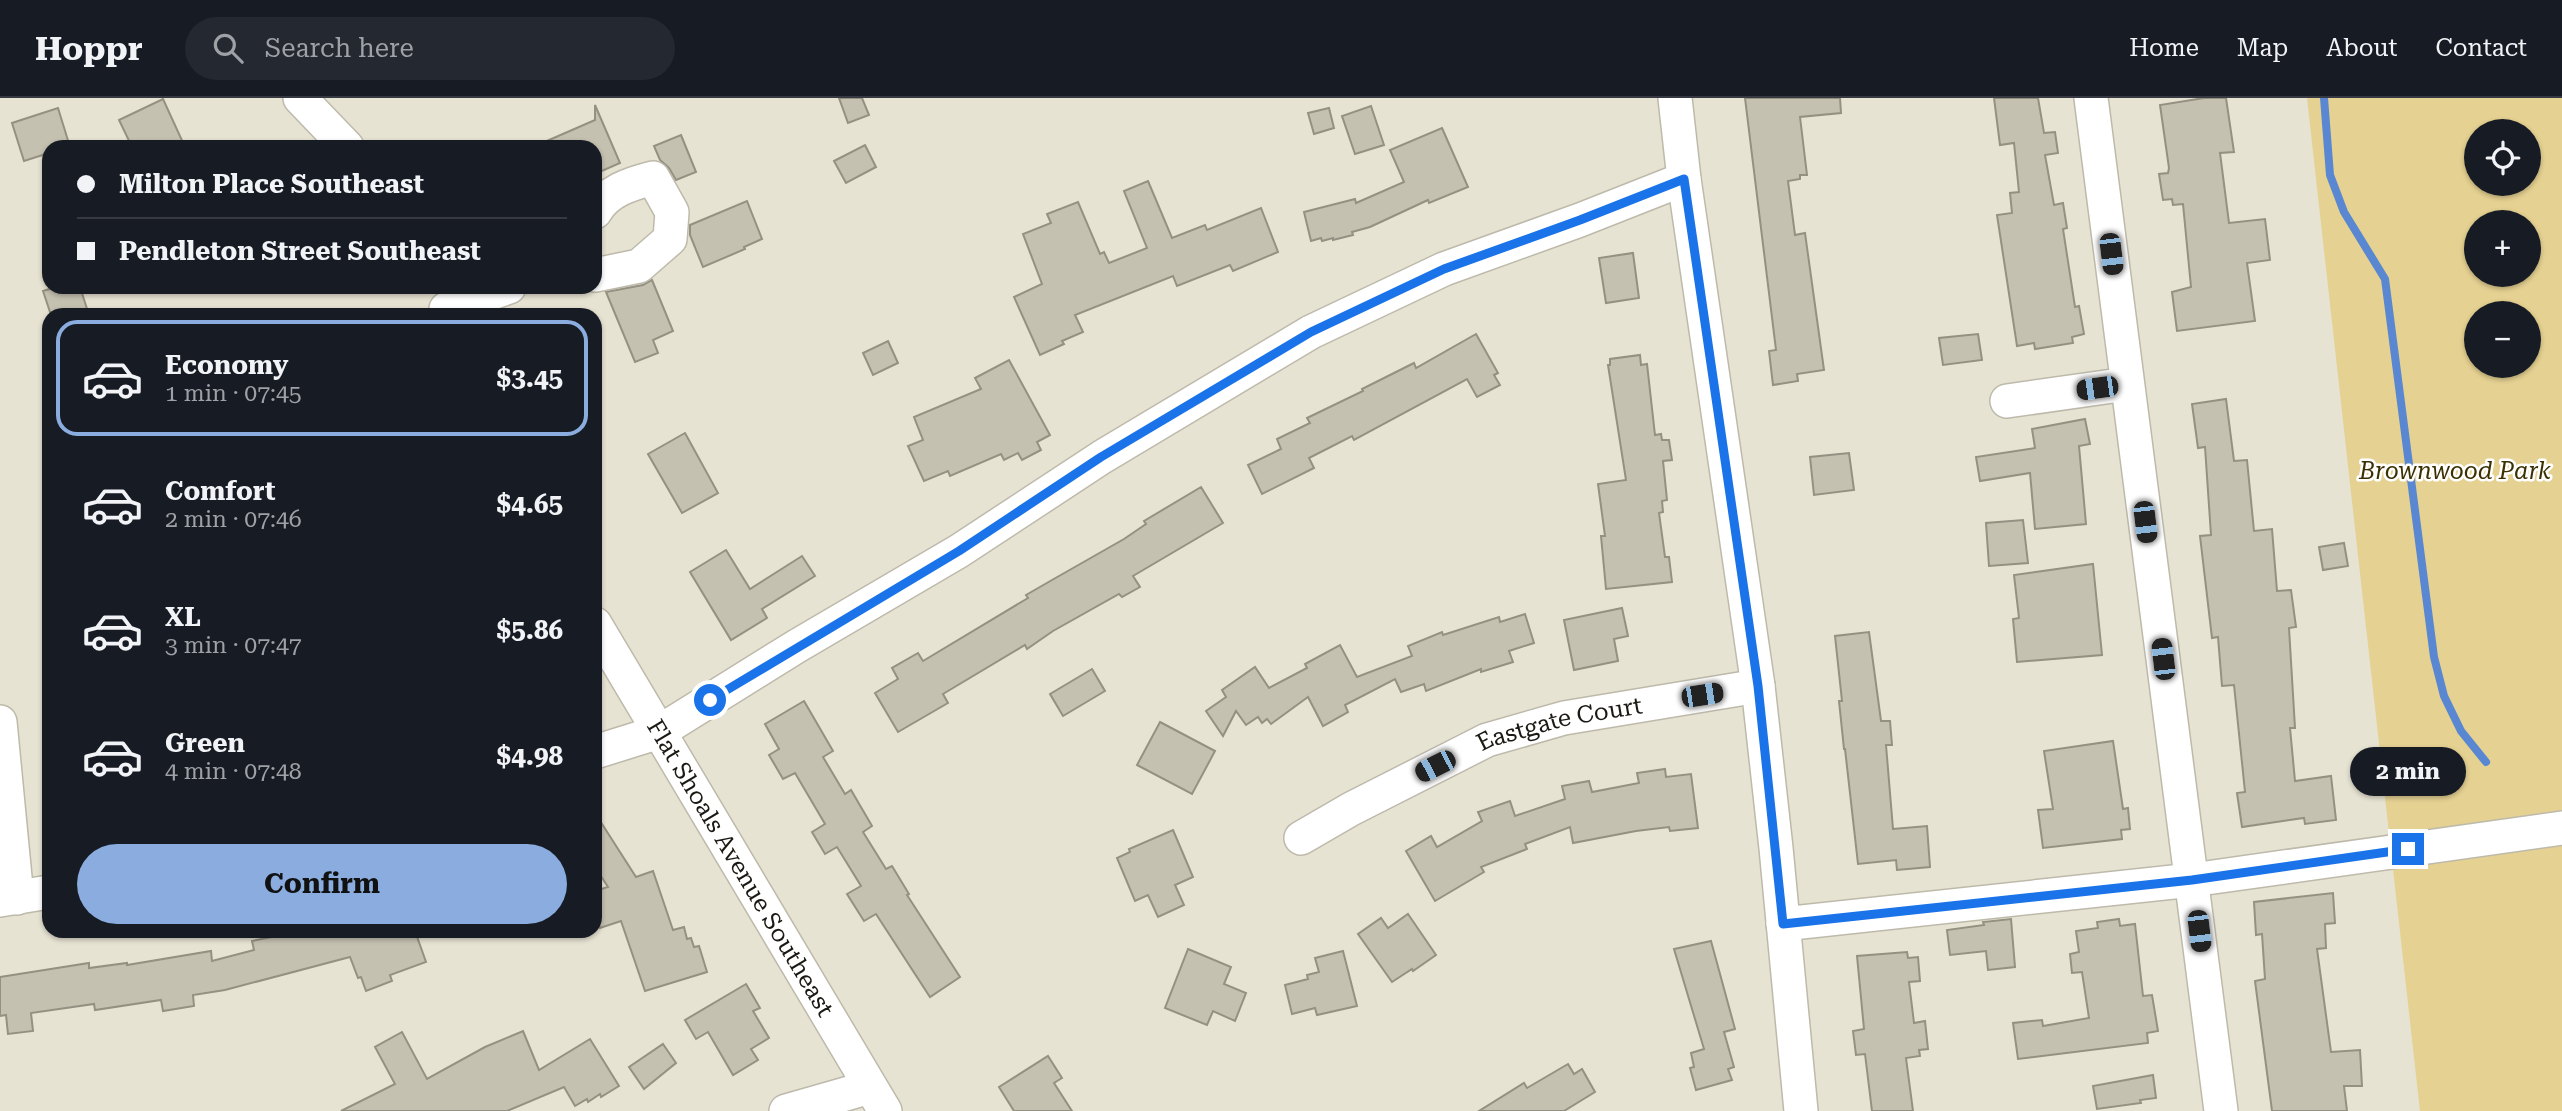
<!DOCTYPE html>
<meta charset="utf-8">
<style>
body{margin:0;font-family:"Roboto Serif",serif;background:#242831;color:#f1f3f6;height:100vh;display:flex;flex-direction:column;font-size:26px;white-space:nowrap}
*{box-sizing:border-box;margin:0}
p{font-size:23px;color:#9ea1a6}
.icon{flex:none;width:38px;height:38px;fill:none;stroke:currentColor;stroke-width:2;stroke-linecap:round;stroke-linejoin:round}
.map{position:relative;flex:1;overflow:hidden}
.panel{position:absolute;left:42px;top:210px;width:560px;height:630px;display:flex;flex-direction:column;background:#171b24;border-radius:21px;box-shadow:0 2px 5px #0004}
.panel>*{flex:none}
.hud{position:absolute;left:42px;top:42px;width:560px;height:154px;border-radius:21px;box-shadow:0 2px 5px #0004;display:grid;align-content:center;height:154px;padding:0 35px;background:#171b24}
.controls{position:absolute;left:2464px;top:21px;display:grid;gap:14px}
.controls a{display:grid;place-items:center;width:77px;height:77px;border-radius:50%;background:#171b24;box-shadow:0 2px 5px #0004;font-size:35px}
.end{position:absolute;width:32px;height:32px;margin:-16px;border:9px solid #1a73e8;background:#fff;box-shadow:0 0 0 4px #fff}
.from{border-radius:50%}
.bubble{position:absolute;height:49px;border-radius:24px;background:#171b24;box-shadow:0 2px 5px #0004;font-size:23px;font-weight:700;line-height:49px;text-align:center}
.car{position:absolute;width:21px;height:42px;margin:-21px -10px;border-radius:9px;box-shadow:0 0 5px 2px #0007;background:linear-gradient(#222 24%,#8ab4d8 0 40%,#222 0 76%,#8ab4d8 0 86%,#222 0)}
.hud b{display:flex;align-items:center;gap:24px;height:66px;font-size:26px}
.hud b+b{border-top:2px solid #363941}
.hud i{width:18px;height:18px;background:#f1f3f6}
ul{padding:12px 0 0;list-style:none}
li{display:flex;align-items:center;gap:21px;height:116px;margin:0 14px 10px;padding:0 21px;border:4px solid transparent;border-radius:21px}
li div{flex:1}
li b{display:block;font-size:26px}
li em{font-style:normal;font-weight:700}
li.on{border-color:#8aacde}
li>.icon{width:63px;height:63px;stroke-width:1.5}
.primary-button{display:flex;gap:14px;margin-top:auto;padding:14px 35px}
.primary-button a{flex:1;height:80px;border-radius:42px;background:#8aacde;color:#111;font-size:28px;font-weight:700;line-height:80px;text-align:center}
header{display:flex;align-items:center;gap:42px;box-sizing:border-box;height:98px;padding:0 35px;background:#171b24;border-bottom:2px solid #363941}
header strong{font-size:33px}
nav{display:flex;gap:38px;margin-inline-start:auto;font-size:24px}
.search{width:490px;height:63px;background:#242831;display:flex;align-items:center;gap:18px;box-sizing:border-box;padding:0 24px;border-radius:38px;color:#9ea1a6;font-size:26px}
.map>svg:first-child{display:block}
.green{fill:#e5d191;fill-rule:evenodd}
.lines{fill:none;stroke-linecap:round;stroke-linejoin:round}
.stream{stroke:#5987d1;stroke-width:8}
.building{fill:#c5c1b1;stroke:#959182;stroke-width:2}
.minor-casing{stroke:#bebaab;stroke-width:36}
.minor{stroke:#fff;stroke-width:33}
.route{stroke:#1a73e8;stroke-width:9}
.labels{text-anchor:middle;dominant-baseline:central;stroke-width:5;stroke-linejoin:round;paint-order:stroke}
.park-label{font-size:24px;font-style:italic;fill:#3c3003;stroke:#fff}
.street-label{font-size:24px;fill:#1b1913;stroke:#fff}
</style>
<header>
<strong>Hoppr</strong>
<div class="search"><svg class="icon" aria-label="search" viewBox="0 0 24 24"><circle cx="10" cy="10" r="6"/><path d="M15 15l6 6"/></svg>Search here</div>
<nav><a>Home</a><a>Map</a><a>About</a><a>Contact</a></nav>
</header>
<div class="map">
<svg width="2562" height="1013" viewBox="0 0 2562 1013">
<rect width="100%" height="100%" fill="#e7e3d3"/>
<!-- green -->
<path class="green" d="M2307,0H2562V1013H2420ZM2476,33H2529V86H2476ZM2476,124H2529V177H2476ZM2476,215H2529V268H2476Z"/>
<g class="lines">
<!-- stream -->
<path class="stream" d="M2324,0L2330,77L2344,114L2385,181L2434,559L2444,598L2461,633L2486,664"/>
</g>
<!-- building -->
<g class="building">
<path d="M839,0H862L869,17L848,25Z"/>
<path d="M1745,0H1840L1841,15L1800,19L1807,77H1800V81L1788,83L1795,137L1805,135L1824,272L1797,276L1798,283L1773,287L1769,253L1776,252Z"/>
<path d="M1994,0H2038L2044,35L2055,34L2058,55L2045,57L2054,107L2063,105L2067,130L2063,131L2075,209L2079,208L2084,236L2072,239L2073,245L2035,251L2034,245L2017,248L1997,117L2012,115L2010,95L2019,94L2014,45L2000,47Z"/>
<path d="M2204,0H2226L2234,54L2220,55L2229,125L2265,121L2270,162L2247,165L2255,223L2177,233L2172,194L2191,189L2183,106L2173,107L2172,101L2163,102L2159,76L2168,75L2169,70L2160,7Z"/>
<path d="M163,1L185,49H132L119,22Z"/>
<path d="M595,7L620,65L595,76V49H533L595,22Z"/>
<path d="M1371,8L1384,47L1355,56L1342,18Z"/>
<path d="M58,10L70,49H49V55L24,63L12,25Z"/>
<path d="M1329,10L1334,30L1314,36L1308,15Z"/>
<path d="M1442,30L1468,89L1429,105L1428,102L1370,129L1352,134L1353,137L1333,142V140L1322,143L1321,140L1311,143L1304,114L1355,101L1356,105L1404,84L1390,52Z"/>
<path d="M681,37L696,74L676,82L669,70L660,62L654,48Z"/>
<path d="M865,47L876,69L846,85L834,63Z"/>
<path d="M1148,83L1172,140L1205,127L1207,132L1261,110L1278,154L1233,173L1230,167L1177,188L1173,178L1075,217L1083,234L1062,243L1064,246L1040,257L1014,199L1042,186L1023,136L1051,125L1047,116L1078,104L1100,156L1104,154L1109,165L1147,150L1124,93Z"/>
<path d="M747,103L762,141L744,149L745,151L703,169L690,137V127Z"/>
<path d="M1633,155L1639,200L1606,205L1599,160Z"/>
<path d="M652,182L673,233L653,242L658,255L635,264L606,194L643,187Z"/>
<path d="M56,189H80L89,217H51L43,193Z"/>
<path d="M1476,236L1498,275L1494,277L1500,287L1477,299L1467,281L1354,342L1352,338L1309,360L1314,370L1262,396L1248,367L1281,351L1277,341L1310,325L1307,320L1363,293L1362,291L1414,265L1416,270Z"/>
<path d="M1978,236L1982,262L1943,267L1939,240Z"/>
<path d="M888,243L898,265L873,277L863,255Z"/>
<path d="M1640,257L1641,267L1647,266L1655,337L1661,336L1662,342H1669L1672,362L1663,363L1667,402L1662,403L1663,414L1659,415L1665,459H1669L1672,484L1606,491L1601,438H1605L1598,386L1626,382L1608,267H1610V261Z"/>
<path d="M1009,262L1050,337L1037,344L1041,352L1022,362L1018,355L1004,362L1001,356L950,378L948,373L924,383L908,348L923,342L914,319L981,291L975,280Z"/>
<path d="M2226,301L2234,363L2247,362L2254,433L2272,431L2277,493L2291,492L2296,529L2289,530L2295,630H2290L2295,683L2331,678L2336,722L2305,726L2304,720L2242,729L2237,695L2245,694L2234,587L2222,588L2218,539L2212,540L2200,438L2211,437L2205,349L2198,350L2192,306Z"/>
<path d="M2085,321L2090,346L2079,348L2086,426L2035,431L2030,375L1980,383L1976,359L2035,350L2032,331Z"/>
<path d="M685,335L718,395L682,415L648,356Z"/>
<path d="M1849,355L1854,392L1814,397L1810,359Z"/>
<path d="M1201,389L1223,425L1133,478L1140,489L1122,499L1119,496L1053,533L1027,551L1025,547L943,596L948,605L898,634L875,595L898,581L892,570L918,555L923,563L1028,500L1026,497L1052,482L1124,441L1146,426L1144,423Z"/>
<path d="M2023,422L2028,465L1989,468L1986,425Z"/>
<path d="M2344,445L2348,468L2323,472L2319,449Z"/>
<path d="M726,452L750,491L802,458L815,478L762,511L767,520L731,542L690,474Z"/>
<path d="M2093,466L2102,557L2017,564L2013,521L2019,520L2014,477Z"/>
<path d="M1622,510L1628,538L1614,541L1618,563L1574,572L1564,522Z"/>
<path d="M1525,516L1534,545L1509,553L1513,564L1481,574V571L1426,593L1424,586L1401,594L1395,581L1345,607L1348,614L1323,628L1308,599L1271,626L1267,621L1262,625L1258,619L1246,627L1236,613L1223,638L1206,613L1226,599L1222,592L1255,569L1269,590L1307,570L1305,566L1340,547L1357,579L1412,558L1408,548L1442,534L1443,537L1499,519L1500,524Z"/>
<path d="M1869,534L1881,623H1890L1892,647H1886L1893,731L1927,728L1930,769L1897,772L1896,762L1858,766L1845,651H1844L1839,603H1842L1835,538Z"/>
<path d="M1092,571L1105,593L1063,618L1050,596Z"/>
<path d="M804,603L833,653L823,659L845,696L851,692L872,728L863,734L886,771L892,768L909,796L907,797L960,879L930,899L876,816L864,823L847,796L861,788L837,749L825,756L812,734L825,726L795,675L783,681L769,657L779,651L765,626Z"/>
<path d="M1160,624L1215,653L1192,696L1137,667Z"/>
<path d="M2113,643L2123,711L2128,710L2130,731L2121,732L2122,741L2043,750L2038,712L2053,711L2044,653Z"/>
<path d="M1665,671L1666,679L1691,676L1698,730L1670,733L1669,729L1636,733L1573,745L1570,729L1525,746L1527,751L1481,769L1484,774L1435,803L1406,753L1431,738L1437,749L1482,723L1478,714L1510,703L1515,718L1565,701L1562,688L1589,683L1592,694L1639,685L1637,675Z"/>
<path d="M595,715L636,779L653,773L673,832L684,829L687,841L691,840L694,849L699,848L707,874L645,893L621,823L600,830L595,816V793L608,789L595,769Z"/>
<path d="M1173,732L1193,779L1175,787L1184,807L1158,819L1148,797L1135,803L1117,760L1130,754L1129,751Z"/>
<path d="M2333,795L2335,825L2325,826L2326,850L2317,851L2331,954L2360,952L2362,988H2344L2347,1013H2272L2255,883L2265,881L2262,836L2256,837L2254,804Z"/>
<path d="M1408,816L1436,857L1413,873L1412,871L1392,884L1358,836L1381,820L1388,830Z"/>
<path d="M2011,821L2015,869L1988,872L1986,853L1950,857L1947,832L1984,827L1983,824Z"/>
<path d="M2119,821L2120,828L2135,826L2143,898L2152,897L2158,933L2147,935L2148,945L2018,961L2013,925L2042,922L2043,928L2089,920L2082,874L2072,875L2070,856L2079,854L2076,833L2098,830L2097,824Z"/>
<path d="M302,833H415L426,864L390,877L392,883L366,893L361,879L358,880L350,859L225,892L193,897L194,908L163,913L161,902L95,912L94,906L31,915L33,933L8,936L6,917L0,918V879L89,865V870L127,865V867L211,853L212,863L254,852L252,843Z"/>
<path d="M1711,843L1735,931L1724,934L1734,969L1728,971L1732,982L1696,992L1690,970L1694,969L1691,955L1704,951L1674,851Z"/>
<path d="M1188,851L1231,869L1224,886L1246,895L1235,923L1213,913L1207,927L1165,910Z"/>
<path d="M1343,853L1357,908L1317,917L1315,910L1292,916L1285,887L1308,881L1307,877L1319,874L1315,860Z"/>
<path d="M1907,854L1908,860L1918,859L1920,883L1909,884L1914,925L1925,923L1928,951L1919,952L1920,958L1906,960L1913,1013H1872L1865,956L1856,957L1853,933L1864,931L1857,858Z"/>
<path d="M746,886L760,910L753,913L769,940L751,951L758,962L733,977L708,934L696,941L685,922Z"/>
<path d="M523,933L539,972L590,941L619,988L601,999L600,996L588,1004L587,1001L575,1008L564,989L507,1013H341L395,986L375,949L402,934L427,981L485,949Z"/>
<path d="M663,946L676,965L644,991L629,969Z"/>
<path d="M1048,958L1062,980L1054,985L1072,1013H1014L999,989Z"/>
<path d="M1568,966L1574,976L1582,971L1595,994L1564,1013H1479L1524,985L1527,990Z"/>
<path d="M2153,977L2156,1000L2140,1002L2141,1005L2097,1011L2093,988Z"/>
</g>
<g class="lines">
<defs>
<g id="minor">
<path d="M300,0L347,49"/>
<path d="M1675,0L1684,81L1758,588L1776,750L1801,1013"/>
<path d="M2091,0L2221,1013"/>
<path d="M595,114C607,93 630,86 653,80L672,114L670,141L639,168L595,177"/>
<path d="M446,211L509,189"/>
<path d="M2007,303L2127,286"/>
<path id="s1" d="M595,526L885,1013"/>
<path d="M0,624L17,800"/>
<path d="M595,654L659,634L797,548L959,453L1102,359L1311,234L1444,171L1580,122L1684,81"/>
<path id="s2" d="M1301,740L1351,711L1487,642L1564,620L1758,588"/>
<path d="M0,802L49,794"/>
<path d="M1783,826L2192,782L2562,730"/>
<path d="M786,1013L870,989"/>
</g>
</defs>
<!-- minor casing -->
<use href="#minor" class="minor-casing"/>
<!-- minor -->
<use href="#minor" class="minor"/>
</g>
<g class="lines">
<!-- route -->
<path class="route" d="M710,602L959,453L1101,359L1311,234L1444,171L1580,122L1684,81L1758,588L1783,826L2192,782L2408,751"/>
</g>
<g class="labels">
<!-- park labels -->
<g class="park-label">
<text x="2455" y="373">Brownwood Park</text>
</g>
<!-- street labels -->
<g class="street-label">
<text stroke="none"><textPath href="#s2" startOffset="285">Eastgate Court</textPath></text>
<text stroke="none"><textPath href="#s1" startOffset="284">Flat Shoals Avenue Southeast</textPath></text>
</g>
</g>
</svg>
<div class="controls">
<a><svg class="icon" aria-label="locate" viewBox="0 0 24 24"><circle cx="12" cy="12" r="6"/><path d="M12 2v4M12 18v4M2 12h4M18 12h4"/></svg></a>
<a>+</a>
<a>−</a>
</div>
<i class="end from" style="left:710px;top:602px"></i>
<i class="end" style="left:2408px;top:751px"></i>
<div class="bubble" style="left:2350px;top:649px;width:116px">2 min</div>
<i class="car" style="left:2111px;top:156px;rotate:173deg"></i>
<i class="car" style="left:2097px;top:290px;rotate:262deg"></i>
<i class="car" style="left:2145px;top:424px;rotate:173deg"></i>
<i class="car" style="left:2163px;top:561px;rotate:353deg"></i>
<i class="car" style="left:1702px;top:597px;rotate:81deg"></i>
<i class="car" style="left:1435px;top:668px;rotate:243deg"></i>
<i class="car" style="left:2199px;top:833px;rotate:173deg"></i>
<div class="hud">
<b><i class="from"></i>Milton Place Southeast</b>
<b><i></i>Pendleton Street Southeast</b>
</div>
<section class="panel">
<ul>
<li class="on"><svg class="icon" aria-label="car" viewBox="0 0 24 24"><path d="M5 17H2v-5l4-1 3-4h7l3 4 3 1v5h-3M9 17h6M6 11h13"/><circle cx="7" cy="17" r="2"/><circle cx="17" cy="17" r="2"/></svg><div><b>Economy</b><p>1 min · 07:45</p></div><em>$3.45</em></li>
<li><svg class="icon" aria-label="car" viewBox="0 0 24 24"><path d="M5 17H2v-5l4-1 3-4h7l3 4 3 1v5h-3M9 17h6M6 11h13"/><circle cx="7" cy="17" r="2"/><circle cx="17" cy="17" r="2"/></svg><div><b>Comfort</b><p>2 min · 07:46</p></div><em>$4.65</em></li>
<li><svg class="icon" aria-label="car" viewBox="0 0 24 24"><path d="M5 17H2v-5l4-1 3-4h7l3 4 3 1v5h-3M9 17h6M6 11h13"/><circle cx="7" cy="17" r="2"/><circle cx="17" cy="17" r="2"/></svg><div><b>XL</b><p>3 min · 07:47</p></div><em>$5.86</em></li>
<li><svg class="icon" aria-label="car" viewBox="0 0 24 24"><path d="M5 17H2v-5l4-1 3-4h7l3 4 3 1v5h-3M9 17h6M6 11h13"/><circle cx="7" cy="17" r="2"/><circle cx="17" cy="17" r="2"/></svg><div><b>Green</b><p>4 min · 07:48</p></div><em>$4.98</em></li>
</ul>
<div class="primary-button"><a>Confirm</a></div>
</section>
</div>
